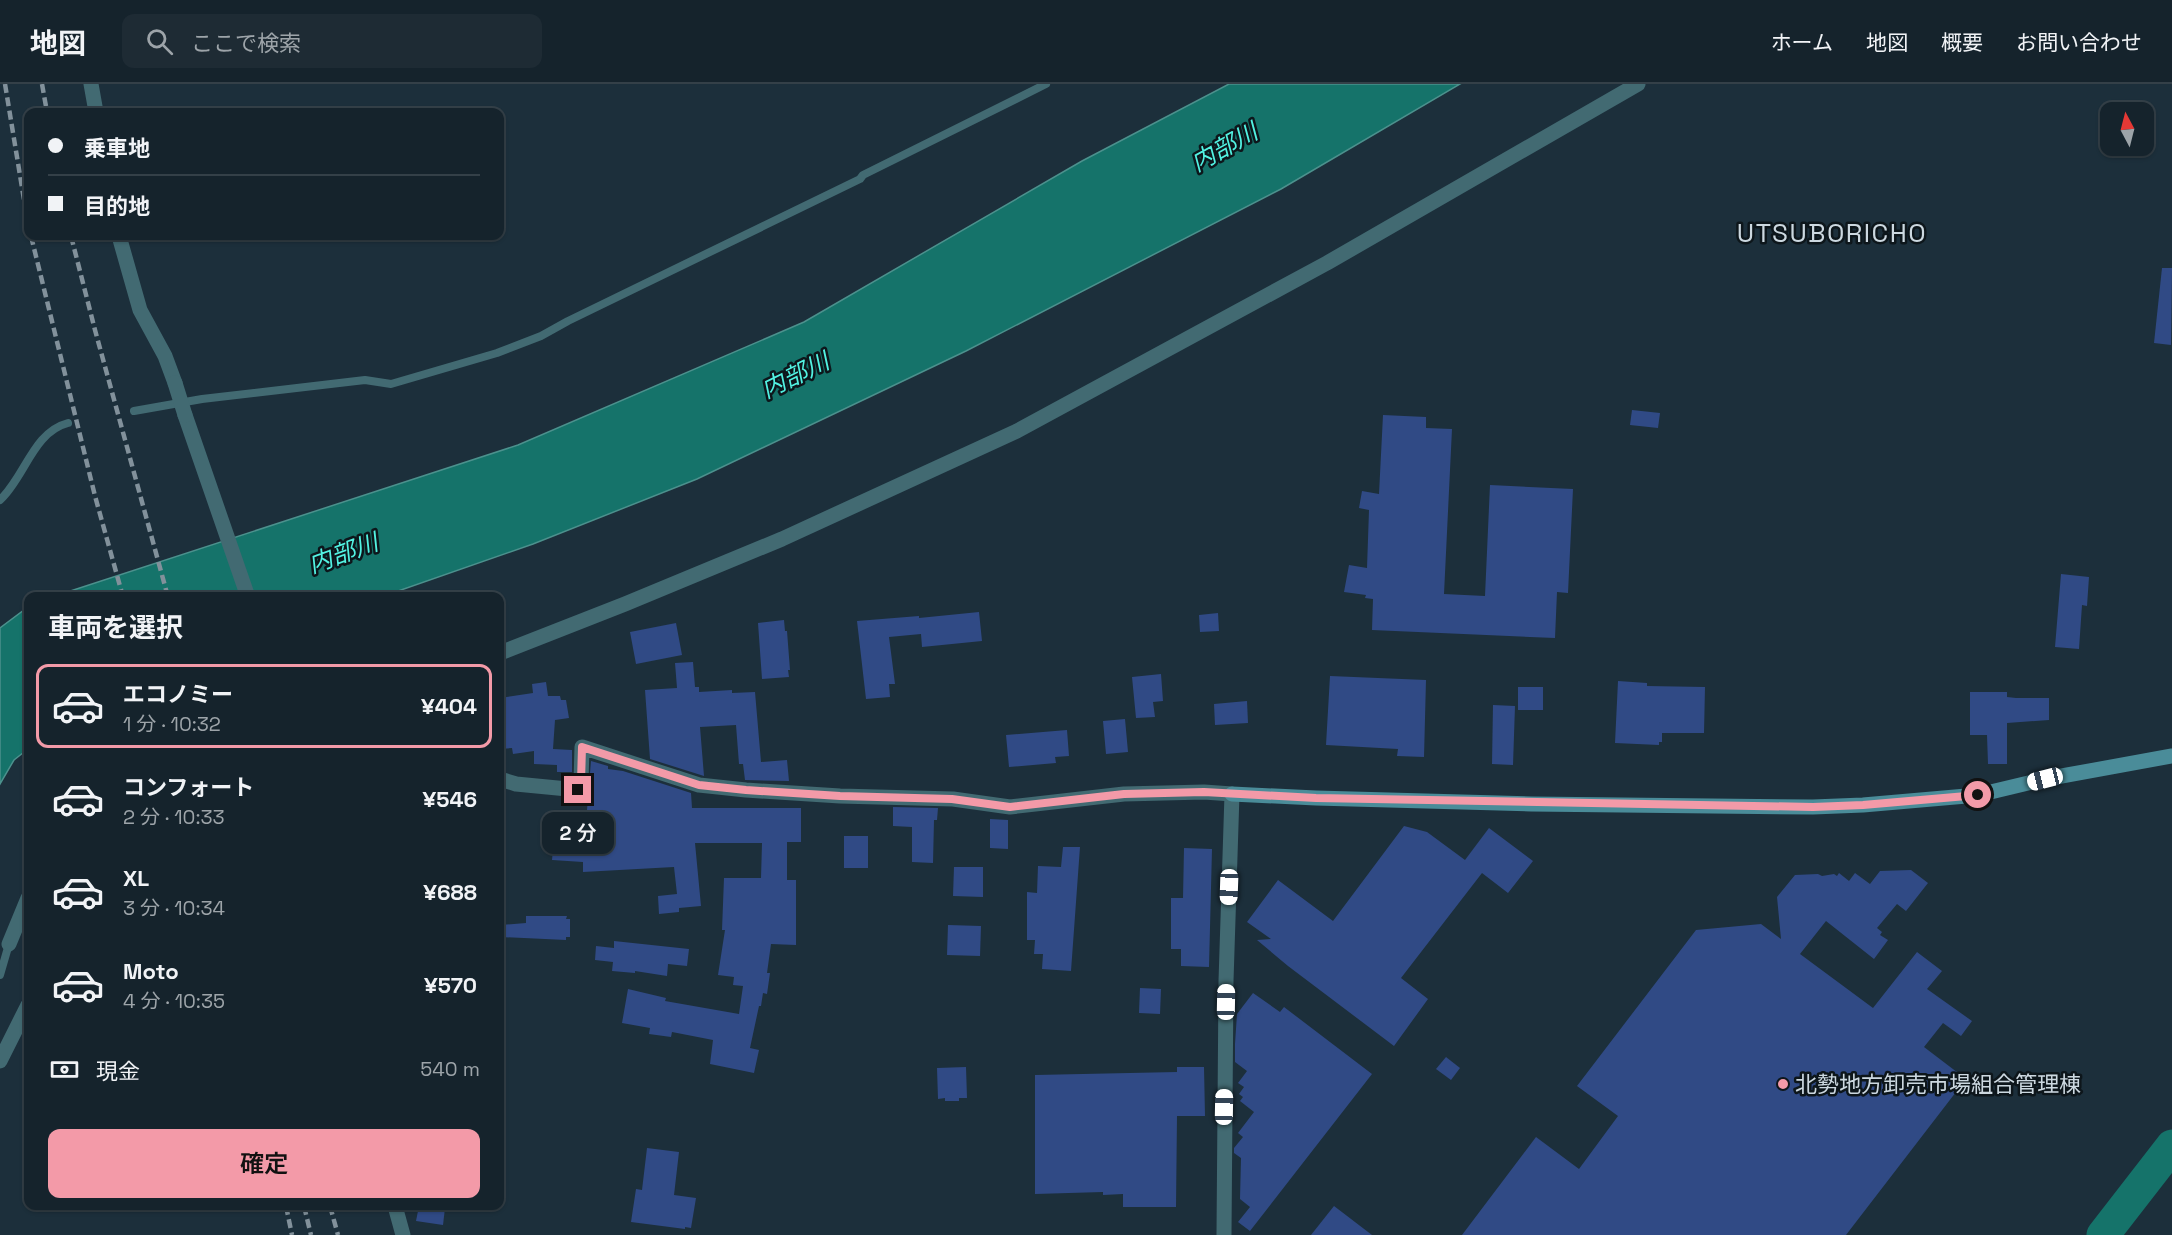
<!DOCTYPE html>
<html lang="ja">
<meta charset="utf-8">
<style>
body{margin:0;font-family:"Space Grotesk","Noto Sans JP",sans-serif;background:#1e2b34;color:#f1f3f6;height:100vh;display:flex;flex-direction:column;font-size:22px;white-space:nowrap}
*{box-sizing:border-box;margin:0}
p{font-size:20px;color:#9da4a9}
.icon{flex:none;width:33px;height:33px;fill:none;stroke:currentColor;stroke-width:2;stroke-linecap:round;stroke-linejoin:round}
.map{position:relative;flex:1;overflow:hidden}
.drawer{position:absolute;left:24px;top:508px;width:480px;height:618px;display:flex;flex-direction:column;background:#15232c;border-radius:12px;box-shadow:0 2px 4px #0004,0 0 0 2px #344048}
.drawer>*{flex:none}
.guide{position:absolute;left:24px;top:24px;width:480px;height:132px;border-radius:12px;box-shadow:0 2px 4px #0004,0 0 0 2px #344048;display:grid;align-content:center;height:132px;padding:0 24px;background:#15232c}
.needle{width:39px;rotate:353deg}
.controls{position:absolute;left:2100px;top:18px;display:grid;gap:12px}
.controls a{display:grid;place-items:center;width:54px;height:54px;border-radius:12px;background:#15232c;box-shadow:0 2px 4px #0004,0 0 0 2px #344048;font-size:30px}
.end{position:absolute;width:27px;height:27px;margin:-14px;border:8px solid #f39aa8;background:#111;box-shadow:0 0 0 3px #111}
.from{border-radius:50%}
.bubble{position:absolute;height:42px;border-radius:12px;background:#15232c;box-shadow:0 2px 4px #0004,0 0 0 2px #344048;font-size:20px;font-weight:600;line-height:42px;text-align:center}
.car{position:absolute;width:18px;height:36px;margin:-18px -9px;border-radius:8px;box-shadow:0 0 4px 2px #0007;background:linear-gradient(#fff 24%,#345 0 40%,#fff 0 76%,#345 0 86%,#fff 0)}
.guide b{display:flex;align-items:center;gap:21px;height:57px;font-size:22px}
.guide b+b{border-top:2px solid #344048}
.guide i{width:15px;height:15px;background:#f1f3f6}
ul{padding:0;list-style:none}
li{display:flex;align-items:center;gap:18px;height:84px;margin:0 12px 9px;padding:0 12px;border:3px solid transparent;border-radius:12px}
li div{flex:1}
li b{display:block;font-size:22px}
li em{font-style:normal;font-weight:600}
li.current{border-color:#f39aa8}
li>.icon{width:54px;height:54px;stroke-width:1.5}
h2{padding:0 24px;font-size:27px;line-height:72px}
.pay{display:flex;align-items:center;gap:15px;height:66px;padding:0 24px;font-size:22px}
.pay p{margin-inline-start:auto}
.button{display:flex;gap:12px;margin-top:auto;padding:12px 24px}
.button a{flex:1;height:69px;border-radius:12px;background:#f39aa8;color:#111;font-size:24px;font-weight:600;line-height:69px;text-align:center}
header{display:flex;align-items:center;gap:36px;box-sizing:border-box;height:84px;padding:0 30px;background:#15232c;border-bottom:2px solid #344048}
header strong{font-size:28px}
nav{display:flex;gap:33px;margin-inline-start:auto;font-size:21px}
.search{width:420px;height:54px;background:#1e2b34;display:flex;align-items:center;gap:15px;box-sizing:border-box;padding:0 21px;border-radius:12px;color:#9da4a9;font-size:22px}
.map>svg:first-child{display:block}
.water{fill:#15736a;stroke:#4c918d;stroke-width:1.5}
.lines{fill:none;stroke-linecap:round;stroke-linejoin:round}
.river{stroke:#15736a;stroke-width:33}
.building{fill:#304a85}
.lane{stroke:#426a72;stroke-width:8}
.street{stroke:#426a72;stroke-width:15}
.secondary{stroke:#4a8c99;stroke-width:15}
.rail{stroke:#82919b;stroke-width:4.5;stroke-dasharray:9 4.5;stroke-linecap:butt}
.street-bridge{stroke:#426a72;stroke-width:15}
.route{stroke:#f39aa8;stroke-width:8}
.poi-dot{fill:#f39aa8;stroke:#0d161b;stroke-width:2}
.labels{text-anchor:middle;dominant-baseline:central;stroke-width:5;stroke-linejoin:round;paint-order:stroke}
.poi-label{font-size:22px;fill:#ccd8e0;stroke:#0d161b;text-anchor:start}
.water-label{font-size:24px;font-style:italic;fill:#52f2e2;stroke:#0d161b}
.quarter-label{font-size:26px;letter-spacing:1.5px;fill:#ccd8e0;stroke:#0d161b}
</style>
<header>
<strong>地図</strong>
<div class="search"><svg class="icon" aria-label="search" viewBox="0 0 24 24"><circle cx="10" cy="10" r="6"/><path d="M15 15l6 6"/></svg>ここで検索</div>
<nav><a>ホーム</a><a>地図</a><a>概要</a><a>お問い合わせ</a></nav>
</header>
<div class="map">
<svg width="2172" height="1151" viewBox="0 0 2172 1151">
<rect width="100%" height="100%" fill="#1c2f3b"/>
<!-- water -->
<g class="water">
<path d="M1229,0H1460L1281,105L966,267L697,395L533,460L381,513H52L518,361L804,238L1082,77Z"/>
<path d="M28,523V665L14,676L0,700V544Z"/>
</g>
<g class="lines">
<!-- river -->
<path class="river" d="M2103,1151L2172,1062"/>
</g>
<!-- building -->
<g class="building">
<path d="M2162,184H2172L2171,261L2154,259Z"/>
<path d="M1632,326L1660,329L1658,344L1630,341Z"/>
<path d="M1383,331L1426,333V344L1452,345L1444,510L1485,512L1490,401L1573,405L1568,509L1557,508L1555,554L1372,546L1373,515L1365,514L1366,511L1344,508L1349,481L1367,484L1369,426L1359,424L1362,407L1379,410Z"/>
<path d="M2061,490L2089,493L2087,522L2082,521L2079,565L2055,563Z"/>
<path d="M979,528L982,557L922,563L921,550L889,553L895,600H889L890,613L866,615L857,537L919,532V534Z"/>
<path d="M1218,529L1219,547L1200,548L1199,531Z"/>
<path d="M784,536L785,547H787L790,586H788L789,593L762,595L758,539Z"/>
<path d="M676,539L682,571L636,580L630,548Z"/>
<path d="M693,578L695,603H699V608L732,606V609L755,608L761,678L787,676L789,697L745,696L743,680H739L736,641L700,643L704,692L650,675L645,606L677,604L675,579Z"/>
<path d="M1161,590L1163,617L1153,618L1155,633L1136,634L1132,593Z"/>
<path d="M1330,592L1426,596L1424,673L1397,672L1398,665L1326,661Z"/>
<path d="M1618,597L1647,599V602L1705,603L1704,649H1662V658H1659V661L1615,659Z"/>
<path d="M546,598L548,612H560L561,616H566L569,634L555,636L553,665L572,666V688H557V681L534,680V667L513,670L512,664L501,665L500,614L533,609L532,600Z"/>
<rect x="1518" y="603" width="25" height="23"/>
<path d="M1970,608H2007V613L2016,614H2049V636L2007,639V680H1988L1987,651H1970Z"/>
<path d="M1247,617L1248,639L1215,641L1214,620Z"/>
<path d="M1493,621L1515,622L1513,681L1492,680Z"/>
<path d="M1125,635L1128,668L1106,670L1103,637Z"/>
<path d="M1067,646L1069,672L1055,673L1056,679L1009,683L1006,651Z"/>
<path d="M591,677L608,682V685L623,687L691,709L692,724H801V758H787V796H796V861L771,860L767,889H770L767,910L763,909L761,922H759L750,964L759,966L754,989L710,980L713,956L672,948L671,953L649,950L650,944L622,939L628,905L666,914L665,917L739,930L743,902L733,901L734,893L718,891L725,846H722L724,794H761L762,759H695L701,822L679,824V828L659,830L658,812L677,810L674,783L583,788V778L552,776L555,744L589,746L587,726Z"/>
<path d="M893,723L938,724L937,736H934L933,779L912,778V743L893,742Z"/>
<path d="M990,735L1008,736V765L990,764Z"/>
<path d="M1404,742L1427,748L1465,776L1489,744L1533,777L1508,809L1482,789L1401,894L1428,915L1394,962L1288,882L1257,856L1271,855L1247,838L1278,796L1333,837Z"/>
<rect x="844" y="752" width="24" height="32"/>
<path d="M1063,763H1080L1071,887L1042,885L1043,870H1034L1035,856H1027V808L1037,809L1038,782L1061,783Z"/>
<path d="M1184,764L1212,765L1209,883L1181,882V865H1171V814H1183Z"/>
<path d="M954,783H983V813L953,812Z"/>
<path d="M1911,786L1928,799L1906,827L1897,820L1877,844L1882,848L1880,851L1888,856L1874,875L1826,837L1800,870L1873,924L1917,868L1942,887L1927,905L1972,937L1961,952L1943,939L1924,963L1966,995L1846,1151H1462L1536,1053L1579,1085L1618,1032L1577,1002L1696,846L1761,840L1781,855L1777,813L1795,791L1818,790L1822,792L1834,790L1837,792L1839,789L1849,797L1855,789L1870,800L1880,787Z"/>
<path d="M526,832H567L566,835H570V853H566V856L500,853V841L526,839Z"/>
<path d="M948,841L981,842L980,872L947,871Z"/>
<path d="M614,857L689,865L687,882L668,880L667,892L635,887V889L612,887L613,878L595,876L596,862L614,864Z"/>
<path d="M1140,904L1161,905L1160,930L1139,929Z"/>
<path d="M1253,909L1280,928L1284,923L1372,990L1250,1147L1238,1138L1250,1123L1240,1115L1241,1074L1234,1069V1064L1243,1053L1238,1049L1254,1028L1240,1017L1243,1013L1239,1010L1244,1003L1238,999L1247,987L1235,978V960L1237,930Z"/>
<path d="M1446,973L1460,984L1451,996L1436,985Z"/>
<path d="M966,983L967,1014H959V1017H945V1014L938,1015L937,984Z"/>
<path d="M1177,983H1204L1205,1032H1177L1176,1123H1123V1110L1103,1111V1108L1035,1110V991L1177,988Z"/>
<path d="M647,1064L679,1068L674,1111L696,1114L691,1144L685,1143V1145L631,1138L636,1105L642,1106Z"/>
<path d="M419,1122L445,1124L443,1141L416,1137Z"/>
<path d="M1334,1122L1372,1151H1311Z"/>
</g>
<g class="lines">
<!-- lane -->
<g class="lane">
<path d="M134,327L202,315L365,296L391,300L497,269L541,252L568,237L860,95L863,91L1046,0"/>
<path d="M0,416C25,393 33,348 68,339"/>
<path d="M0,891L9,860"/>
</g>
<!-- street -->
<g class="street">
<path d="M91,0L96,28"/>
<path d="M119,152L140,226L165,272L175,299"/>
<path d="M185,331L248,513"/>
<path d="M500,569L625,520L782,455L1017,347L1327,179L1638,0"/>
<path d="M500,695L516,700L578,706L581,698L582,663L699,701L746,706L840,712L953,715L1010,723L1124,710L1204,708L1232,710L1226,897L1224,1151"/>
<path d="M9,860L28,814"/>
<path d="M0,977L28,921"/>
<path d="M395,1122L403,1151"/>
</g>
<!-- secondary -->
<path class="secondary" d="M1232,710L1316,714L1531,720L1813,723L1863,721L1978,711L2045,695L2172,672"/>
<!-- rail -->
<g class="rail">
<path d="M5,0L28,140"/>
<path d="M42,0L47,28"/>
<path d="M31,152L95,412L123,513"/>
<path d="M71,152L95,246L168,513"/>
<path d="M286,1122L292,1151"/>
<path d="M304,1122L311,1151"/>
<path d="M330,1122L338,1151"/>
</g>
<!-- street-bridge -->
<path class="street-bridge" d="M175,299L185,331"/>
</g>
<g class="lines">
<!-- route -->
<path class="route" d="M578,706L581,698L582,663L699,701L746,706L840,712L952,715L1010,723L1124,710L1204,708L1316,714L1813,723L1863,721L1978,711"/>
</g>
<!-- markers -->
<circle class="poi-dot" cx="1783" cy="1000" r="6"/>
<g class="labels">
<!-- poi labels -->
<g class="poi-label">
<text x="1795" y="1000">北勢地方卸売市場組合管理棟</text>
</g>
<!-- water labels -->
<g class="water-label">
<text transform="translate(1224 63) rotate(-29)">内部川</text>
<text transform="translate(795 291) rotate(-26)">内部川</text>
<text transform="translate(343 469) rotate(-20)">内部川</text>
</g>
<!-- quarter labels -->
<g class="quarter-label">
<text x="1832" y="149">UTSUBORICHO</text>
</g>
</g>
</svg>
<div class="controls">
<a><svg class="needle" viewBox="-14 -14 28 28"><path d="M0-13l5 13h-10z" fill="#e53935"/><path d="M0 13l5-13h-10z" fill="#9da4a9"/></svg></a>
</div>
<i class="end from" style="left:1978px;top:711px"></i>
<i class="end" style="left:578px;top:706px"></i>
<div class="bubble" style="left:542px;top:728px;width:72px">2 分</div>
<i class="car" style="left:2045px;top:695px;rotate:256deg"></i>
<i class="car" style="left:1229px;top:803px;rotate:182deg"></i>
<i class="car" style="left:1226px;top:918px;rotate:1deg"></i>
<i class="car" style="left:1224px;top:1023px;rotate:1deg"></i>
<div class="guide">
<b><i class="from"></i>乗車地</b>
<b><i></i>目的地</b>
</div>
<section class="drawer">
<h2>車両を選択</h2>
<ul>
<li class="current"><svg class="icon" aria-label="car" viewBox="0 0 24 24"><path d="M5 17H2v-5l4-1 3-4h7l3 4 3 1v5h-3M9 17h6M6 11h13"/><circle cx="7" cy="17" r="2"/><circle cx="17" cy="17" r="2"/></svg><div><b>エコノミー</b><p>1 分 · 10:32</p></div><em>¥404</em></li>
<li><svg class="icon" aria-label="car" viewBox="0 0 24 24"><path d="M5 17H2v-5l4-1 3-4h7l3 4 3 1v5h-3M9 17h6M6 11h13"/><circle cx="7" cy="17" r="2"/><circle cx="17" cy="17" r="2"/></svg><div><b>コンフォート</b><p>2 分 · 10:33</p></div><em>¥546</em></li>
<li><svg class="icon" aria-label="car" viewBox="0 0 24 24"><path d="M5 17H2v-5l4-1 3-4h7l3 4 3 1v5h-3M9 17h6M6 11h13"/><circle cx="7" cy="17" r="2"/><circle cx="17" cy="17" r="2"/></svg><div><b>XL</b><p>3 分 · 10:34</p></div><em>¥688</em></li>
<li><svg class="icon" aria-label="car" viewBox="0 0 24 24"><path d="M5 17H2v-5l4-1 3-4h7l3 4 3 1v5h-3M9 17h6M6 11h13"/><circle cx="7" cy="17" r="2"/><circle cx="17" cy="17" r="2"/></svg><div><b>Moto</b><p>4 分 · 10:35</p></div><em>¥570</em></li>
</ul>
<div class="pay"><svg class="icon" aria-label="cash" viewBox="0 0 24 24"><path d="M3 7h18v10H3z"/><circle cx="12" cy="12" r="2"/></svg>現金<p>540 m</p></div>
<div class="button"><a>確定</a></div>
</section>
</div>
